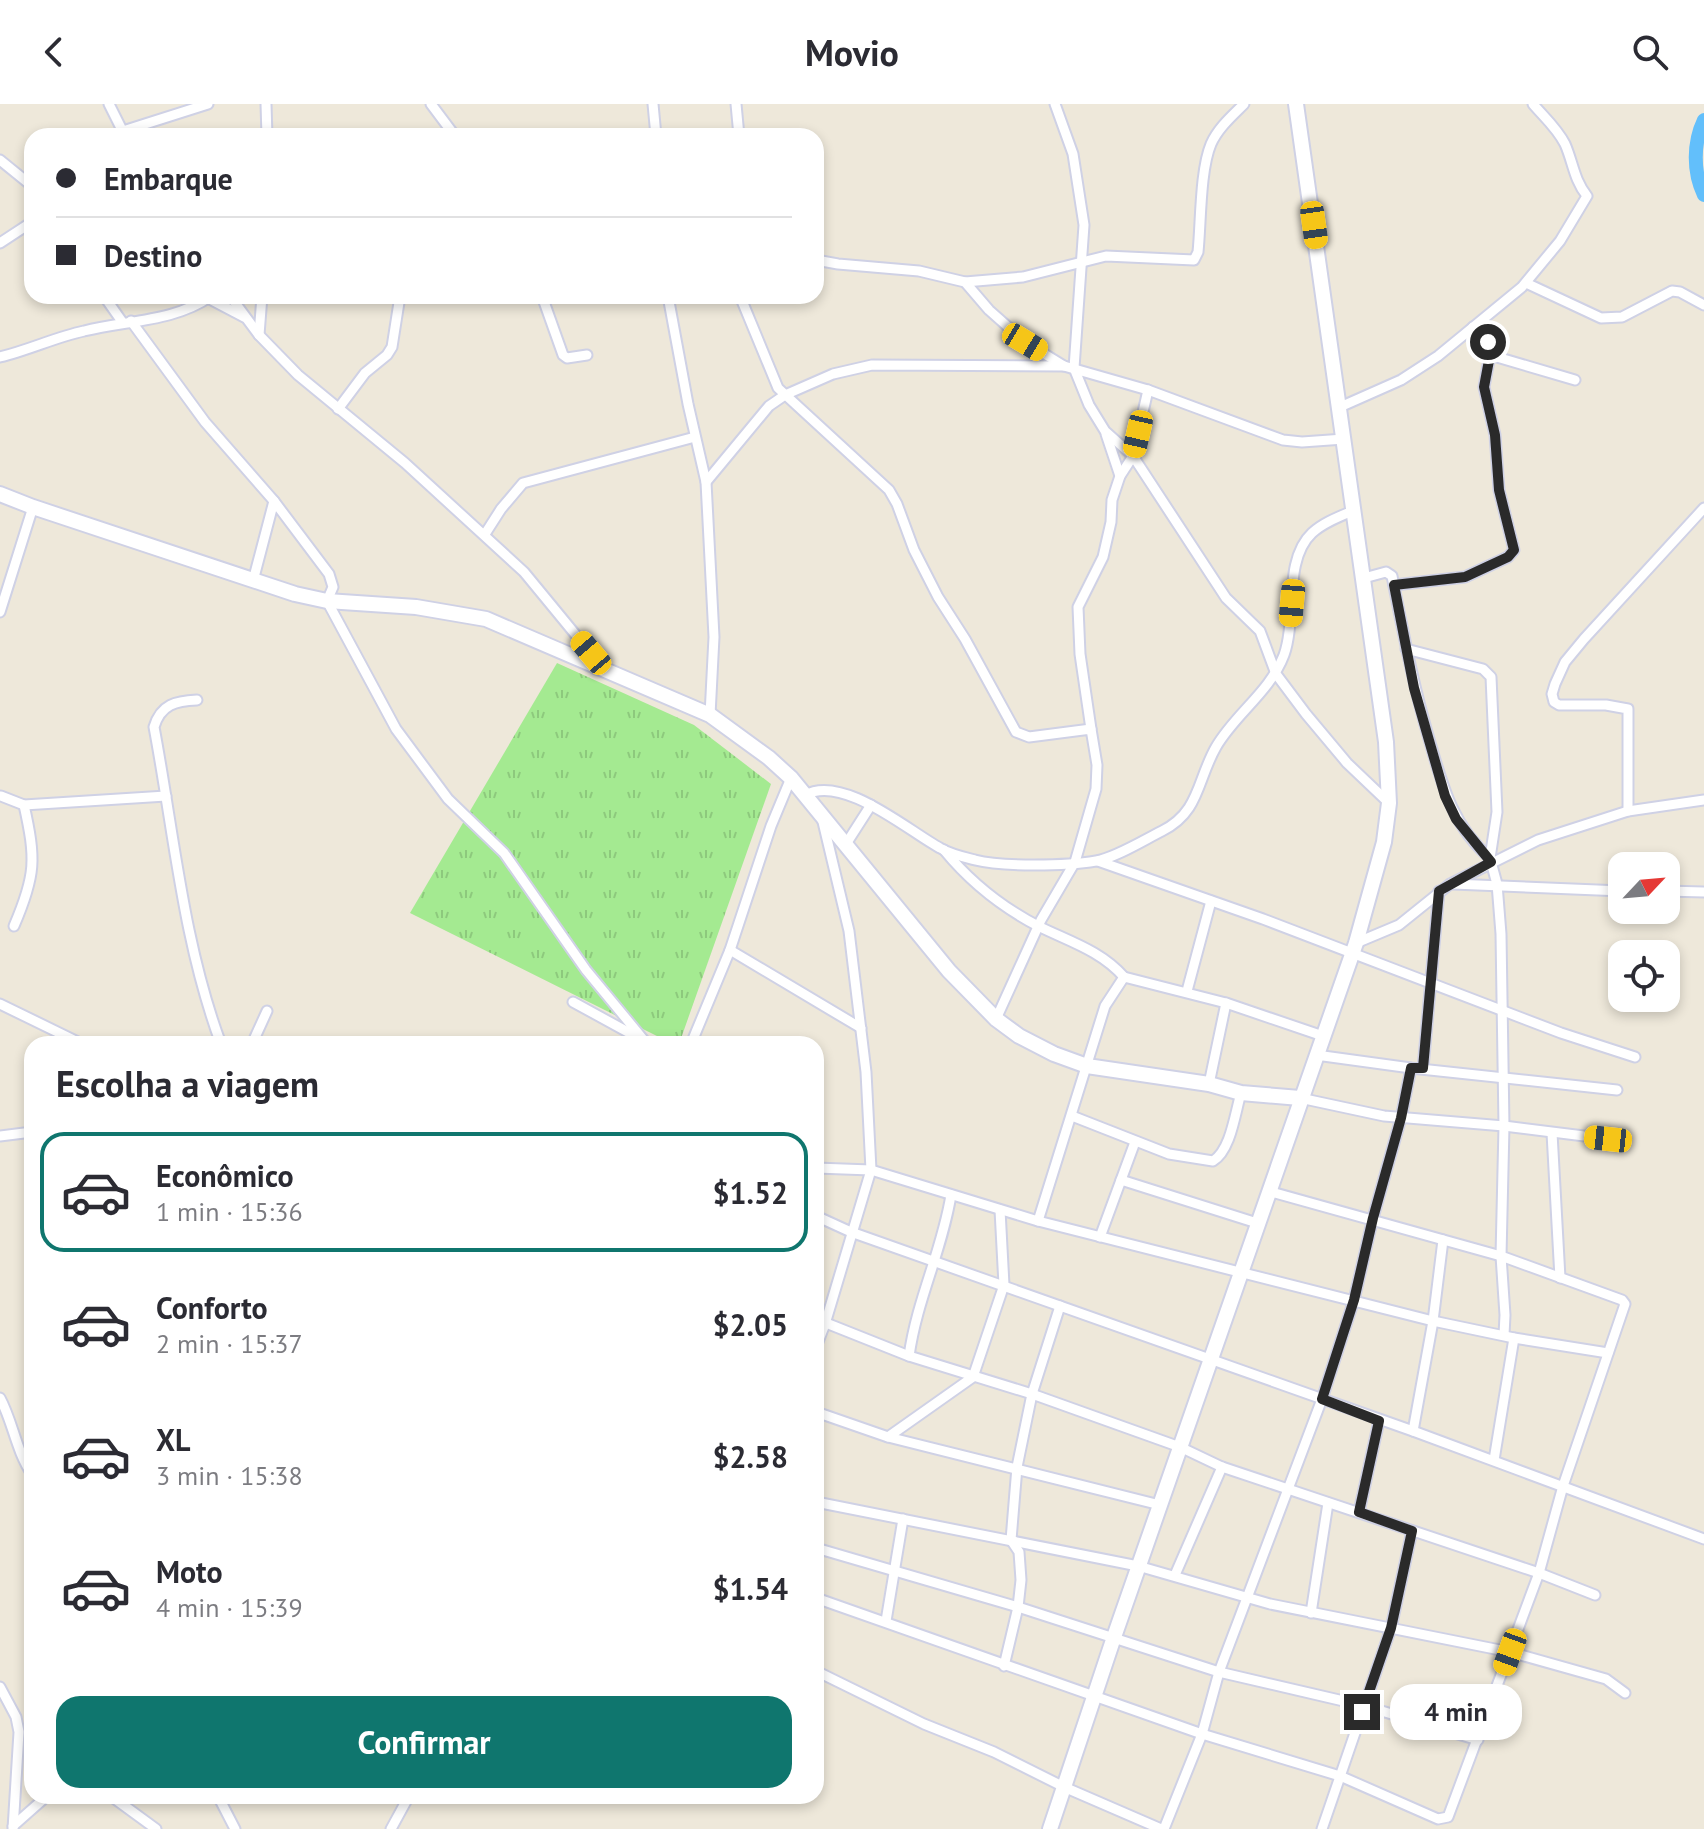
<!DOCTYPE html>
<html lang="pt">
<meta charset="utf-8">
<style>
body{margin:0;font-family:"PT Sans",sans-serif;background:#f7f7f7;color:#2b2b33;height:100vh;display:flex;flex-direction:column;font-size:30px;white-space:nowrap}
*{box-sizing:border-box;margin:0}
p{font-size:26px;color:#7c7c81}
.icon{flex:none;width:44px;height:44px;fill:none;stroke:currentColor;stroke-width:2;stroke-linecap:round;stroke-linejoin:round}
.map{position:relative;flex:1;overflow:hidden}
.details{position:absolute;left:24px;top:932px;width:800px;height:768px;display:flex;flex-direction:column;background:#fff;border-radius:24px;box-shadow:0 4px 12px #0003}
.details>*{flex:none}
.hud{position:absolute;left:24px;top:24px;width:800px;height:176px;border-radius:24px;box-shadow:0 4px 12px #0003;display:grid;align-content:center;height:176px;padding:0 32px;background:#fff}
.needle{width:52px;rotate:64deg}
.buttons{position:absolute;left:1608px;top:748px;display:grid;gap:16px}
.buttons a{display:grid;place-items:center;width:72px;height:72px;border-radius:16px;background:#fff;box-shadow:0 4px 12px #0003;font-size:40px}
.end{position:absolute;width:36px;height:36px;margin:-18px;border:10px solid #2a2a2a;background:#fff;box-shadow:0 0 0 4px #fff}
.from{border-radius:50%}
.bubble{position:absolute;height:56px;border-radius:24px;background:#fff;box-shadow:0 4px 12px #0003;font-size:26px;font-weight:700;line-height:56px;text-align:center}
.car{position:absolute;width:24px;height:48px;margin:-24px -12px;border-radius:10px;box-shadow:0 0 6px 2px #0007;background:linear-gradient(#f5c518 24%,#345 0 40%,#f5c518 0 76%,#345 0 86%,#f5c518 0)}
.hud b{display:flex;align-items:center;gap:28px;height:76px;font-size:30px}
.hud b+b{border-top:2px solid #e1e1e2}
.hud i{width:20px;height:20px;background:#2b2b33}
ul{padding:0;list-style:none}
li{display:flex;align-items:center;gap:24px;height:120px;margin:0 16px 12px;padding:0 16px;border:4px solid transparent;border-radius:24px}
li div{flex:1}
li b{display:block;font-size:30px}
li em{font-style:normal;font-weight:700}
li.on{border-color:#0f766e}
li>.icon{width:72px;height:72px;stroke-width:1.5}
h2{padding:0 32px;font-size:36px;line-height:96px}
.cta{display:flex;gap:16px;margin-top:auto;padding:16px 32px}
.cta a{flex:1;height:92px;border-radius:24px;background:#0f766e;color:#fff;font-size:32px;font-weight:700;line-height:92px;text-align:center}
header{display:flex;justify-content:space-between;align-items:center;height:104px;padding:0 32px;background:#fff;font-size:36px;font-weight:700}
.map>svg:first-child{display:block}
.grass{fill:url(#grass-tufts)}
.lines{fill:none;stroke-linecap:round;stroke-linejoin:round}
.river{stroke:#62bffb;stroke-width:14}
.street-casing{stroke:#cfd1e5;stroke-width:13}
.secondary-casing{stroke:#cfd1e5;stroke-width:18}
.street{stroke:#fff;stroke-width:9}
.secondary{stroke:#fff;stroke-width:14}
.route{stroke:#2a2a2a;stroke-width:10}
</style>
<header><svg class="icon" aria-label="back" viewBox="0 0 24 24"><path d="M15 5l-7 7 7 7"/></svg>Movio<svg class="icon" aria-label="search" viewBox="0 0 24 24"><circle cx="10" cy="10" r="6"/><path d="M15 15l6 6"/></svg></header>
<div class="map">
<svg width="1704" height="1725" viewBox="0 0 1704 1725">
<defs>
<pattern id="grass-tufts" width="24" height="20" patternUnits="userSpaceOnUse" patternTransform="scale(2)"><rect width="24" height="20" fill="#a4ea91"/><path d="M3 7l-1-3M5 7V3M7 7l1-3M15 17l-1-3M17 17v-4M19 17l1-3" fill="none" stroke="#8dc97d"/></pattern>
</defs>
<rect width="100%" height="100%" fill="#eee8da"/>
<!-- grass -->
<path class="grass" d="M557,559L694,621L771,680L679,940H673L410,809Z"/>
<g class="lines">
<!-- river -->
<path class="river" d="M1704,16C1693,39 1693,68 1704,91"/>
<defs>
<g id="street">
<path d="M109,0L125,32"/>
<path d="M266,0L267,32"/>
<path d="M431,0L455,32"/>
<path d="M653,0L656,32"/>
<path d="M736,0L739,32"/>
<path d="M1055,0L1073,50L1084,121L1074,264L1089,301L1105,327L1133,352L1226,494L1260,527L1276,570L1306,610L1347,659L1389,699"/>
<path d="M123,27L208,0"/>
<path d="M0,56L32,82"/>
<path d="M0,139L32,118"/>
<path d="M816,156L838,160L919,167L965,178L989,206L1025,238L1064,262L1148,286L1283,336L1302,338L1344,335"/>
<path d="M965,178L1023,173L1106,152L1194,156L1198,148C1201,119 1200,66 1211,40C1218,24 1232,12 1244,0"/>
<path d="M1526,179L1601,214L1622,213L1672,187L1680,188L1704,201"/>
<path d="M104,192L123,219"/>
<path d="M204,192L244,213"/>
<path d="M230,192L259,231L298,271L405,359L524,468L603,564"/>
<path d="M542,192L563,251L567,254L587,251"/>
<path d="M668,192L688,300L706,378L714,533L710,611"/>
<path d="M740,192L778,284L889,386L897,400L914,446L938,493L965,535L1016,628L1029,633L1091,625L1097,661L1096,685L1075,758L1041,816L996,915"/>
<path d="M131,217L205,318L274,397L329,470L333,483L327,497L396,625L448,695L504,749L586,866L647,940"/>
<path d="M259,231L262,192"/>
<path d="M1490,251L1575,276"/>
<path d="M0,253C29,246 56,233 84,227C128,216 174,218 211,192"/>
<path d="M1340,303L1401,276L1438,252L1522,183L1560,137L1587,92C1574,76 1573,58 1565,40C1557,24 1544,13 1533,0"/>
<path d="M338,305L365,269L387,251L392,243L400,192"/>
<path d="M1106,330L1120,372"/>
<path d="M706,378L769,302L785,291L833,270L872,261L1064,262"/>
<path d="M485,430L501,405L523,379L695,333"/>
<path d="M1364,474L1386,468L1392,472C1403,527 1413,581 1429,635C1442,680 1452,722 1490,754"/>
<path d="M253,477L274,397"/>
<path d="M1394,481L1465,473L1508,453L1514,446L1499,386L1495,331L1484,283L1490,251L1485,232L1473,223"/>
<path d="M0,508L33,403"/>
<path d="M1406,545L1483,565L1491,573L1497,708L1490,754L1497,780L1501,830L1504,1022L1501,1152L1505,1211L1504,1231"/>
<path d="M197,596C176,597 161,600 154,623C174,729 183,838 221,940"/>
<path d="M1091,625L1080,550L1078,503L1103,453L1111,418L1112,396L1120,372L1133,352L1148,286"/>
<path d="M805,691C843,670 907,726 940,744C950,750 963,753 975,756C1002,763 1067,762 1096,757C1115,754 1144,736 1162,727C1200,708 1197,676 1216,643C1235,610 1270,588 1284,551C1297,515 1283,456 1312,429C1324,418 1341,412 1355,406"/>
<path d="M1,692L24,701L166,692"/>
<path d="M1628,707V605L1606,601H1559L1554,598L1552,590L1555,580L1565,558L1584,535L1704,404"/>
<path d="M846,740L871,701"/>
<path d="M944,746C971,779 1003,804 1040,823C1071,838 1101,847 1124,873"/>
<path d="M1098,757L1263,815L1561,929L1635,953"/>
<path d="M1453,780L1622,787"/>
<path d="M1666,787L1704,788"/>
<path d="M14,822C36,771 36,755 24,701"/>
<path d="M1356,839L1399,821L1450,780L1538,736L1628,707L1704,696"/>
<path d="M730,846L861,924"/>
<path d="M1187,887L1211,797"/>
<path d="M573,898L637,933"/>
<path d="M0,900L82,940"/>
<path d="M252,940L267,907"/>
<path d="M691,940L730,846L771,722L791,674"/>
<path d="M1316,951L1411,964L1617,986"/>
<path d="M1423,964L1439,787"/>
<path d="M1209,980L1226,899"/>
<path d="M1300,994L1384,1012L1504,1022L1608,1035"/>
<path d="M1072,1012L1169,1050L1213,1057C1231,1046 1235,1009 1241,989"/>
<path d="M1552,1029L1560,1174"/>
<path d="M0,1032L32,1028"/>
<path d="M816,1064L871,1066L1038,1117L1433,1217L1514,1234L1608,1249"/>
<path d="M1121,1076L1257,1119"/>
<path d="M816,1112L851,1128L1413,1327L1704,1435"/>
<path d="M1038,1117L1105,902L1124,873L1226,899L1323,932"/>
<path d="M1100,1133L1135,1038"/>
<path d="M816,1215L909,1252L1032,1290L1180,1343L1222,1363L1539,1469L1595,1491"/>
<path d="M816,1243L825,1220L871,1066L866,968L849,827L823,718"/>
<path d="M909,1252C917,1195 942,1147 951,1091"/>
<path d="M0,1294C13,1318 16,1347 32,1370"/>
<path d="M816,1308L888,1333L1160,1401"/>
<path d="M1413,1327L1433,1217L1443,1136"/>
<path d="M888,1333L973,1273L1004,1181L1000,1106"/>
<path d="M1494,1356L1514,1234"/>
<path d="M816,1398L1138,1462L1270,1500L1510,1548L1606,1575L1625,1589"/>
<path d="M1359,1408L1379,1317"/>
<path d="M816,1444L1018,1503L1219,1568L1365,1602L1478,1636"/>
<path d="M1175,1471L1222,1363"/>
<path d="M816,1494L1202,1630L1340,1672L1438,1715L1448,1713L1539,1469L1563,1382L1625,1200L1622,1196L1501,1152L1268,1087"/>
<path d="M1311,1509L1328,1399"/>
<path d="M886,1517L903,1415"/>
<path d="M1004,1562L1018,1503L1021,1476L1019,1448L1011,1436L1017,1363L1032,1290L1060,1202"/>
<path d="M816,1567L924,1620L994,1648L1064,1683L1161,1725"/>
<path d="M0,1583L16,1613L19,1628L13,1725"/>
<path d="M111,1692L156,1725"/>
<path d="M218,1692L235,1725"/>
<path d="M13,1722L47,1692"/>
<path d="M391,1725L409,1692"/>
<path d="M1164,1725L1202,1630L1219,1568L1322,1295L1354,1196L1373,1114L1401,1014L1411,964"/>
<path d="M1322,1725L1391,1524L1412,1427"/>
</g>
<g id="secondary">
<path d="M0,390L33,403L295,490L327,497L416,503L486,515L710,611L769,654L791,674L949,867L996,915L1019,932L1054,950L1087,962L1209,980L1241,989L1300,994"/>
<path d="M1050,1725L1114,1533L1356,839L1384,738L1389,699L1386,638L1296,0"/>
</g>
</defs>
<!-- street casing -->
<use href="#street" class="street-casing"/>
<!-- secondary casing -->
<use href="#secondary" class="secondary-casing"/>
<!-- street -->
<use href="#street" class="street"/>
<!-- secondary -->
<use href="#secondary" class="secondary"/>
</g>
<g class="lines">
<!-- route -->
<path class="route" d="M1362,1608L1391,1524L1412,1427L1359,1408L1379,1317L1322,1295L1354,1196L1373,1114L1401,1014L1411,964H1423L1439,787L1491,758L1456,715L1445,692L1414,584L1394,481L1465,473L1508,453L1514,446L1499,386L1495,331L1484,283L1490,251L1488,238"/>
</g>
</svg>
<div class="buttons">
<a><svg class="needle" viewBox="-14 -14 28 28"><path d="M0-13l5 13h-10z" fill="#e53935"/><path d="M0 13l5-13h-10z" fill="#7c7c81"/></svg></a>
<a><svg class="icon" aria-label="locate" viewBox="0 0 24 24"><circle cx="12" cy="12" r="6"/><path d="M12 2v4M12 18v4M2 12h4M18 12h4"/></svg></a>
</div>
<i class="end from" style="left:1488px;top:238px"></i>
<i class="end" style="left:1362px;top:1608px"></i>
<div class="bubble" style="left:1390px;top:1580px;width:132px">4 min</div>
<i class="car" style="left:1314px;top:121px;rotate:172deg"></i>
<i class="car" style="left:1025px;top:238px;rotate:121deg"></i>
<i class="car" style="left:1138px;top:330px;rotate:193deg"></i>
<i class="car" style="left:1292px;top:499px;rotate:185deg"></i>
<i class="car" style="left:591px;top:549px;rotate:320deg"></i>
<i class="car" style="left:1608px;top:1035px;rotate:276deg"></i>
<i class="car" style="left:1510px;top:1548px;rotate:200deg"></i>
<div class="hud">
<b><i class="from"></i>Embarque</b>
<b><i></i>Destino</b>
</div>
<section class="details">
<h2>Escolha a viagem</h2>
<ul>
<li class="on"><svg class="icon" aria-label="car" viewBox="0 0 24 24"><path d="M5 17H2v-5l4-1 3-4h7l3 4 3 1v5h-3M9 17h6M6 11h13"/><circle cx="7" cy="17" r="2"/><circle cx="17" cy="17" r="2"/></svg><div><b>Econômico</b><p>1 min · 15:36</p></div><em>$1.52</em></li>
<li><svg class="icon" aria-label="car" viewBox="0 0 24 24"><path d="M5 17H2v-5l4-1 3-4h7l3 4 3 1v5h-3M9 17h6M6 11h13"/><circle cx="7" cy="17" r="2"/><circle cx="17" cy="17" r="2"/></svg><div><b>Conforto</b><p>2 min · 15:37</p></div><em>$2.05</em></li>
<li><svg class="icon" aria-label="car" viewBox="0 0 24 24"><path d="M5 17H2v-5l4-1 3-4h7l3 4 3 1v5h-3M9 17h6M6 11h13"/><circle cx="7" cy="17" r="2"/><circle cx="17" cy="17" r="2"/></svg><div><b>XL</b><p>3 min · 15:38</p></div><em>$2.58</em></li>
<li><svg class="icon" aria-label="car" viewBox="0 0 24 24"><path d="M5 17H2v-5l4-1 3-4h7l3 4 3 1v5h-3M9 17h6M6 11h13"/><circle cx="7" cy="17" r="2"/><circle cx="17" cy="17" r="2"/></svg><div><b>Moto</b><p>4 min · 15:39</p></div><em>$1.54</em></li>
</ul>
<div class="cta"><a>Confirmar</a></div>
</section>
</div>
